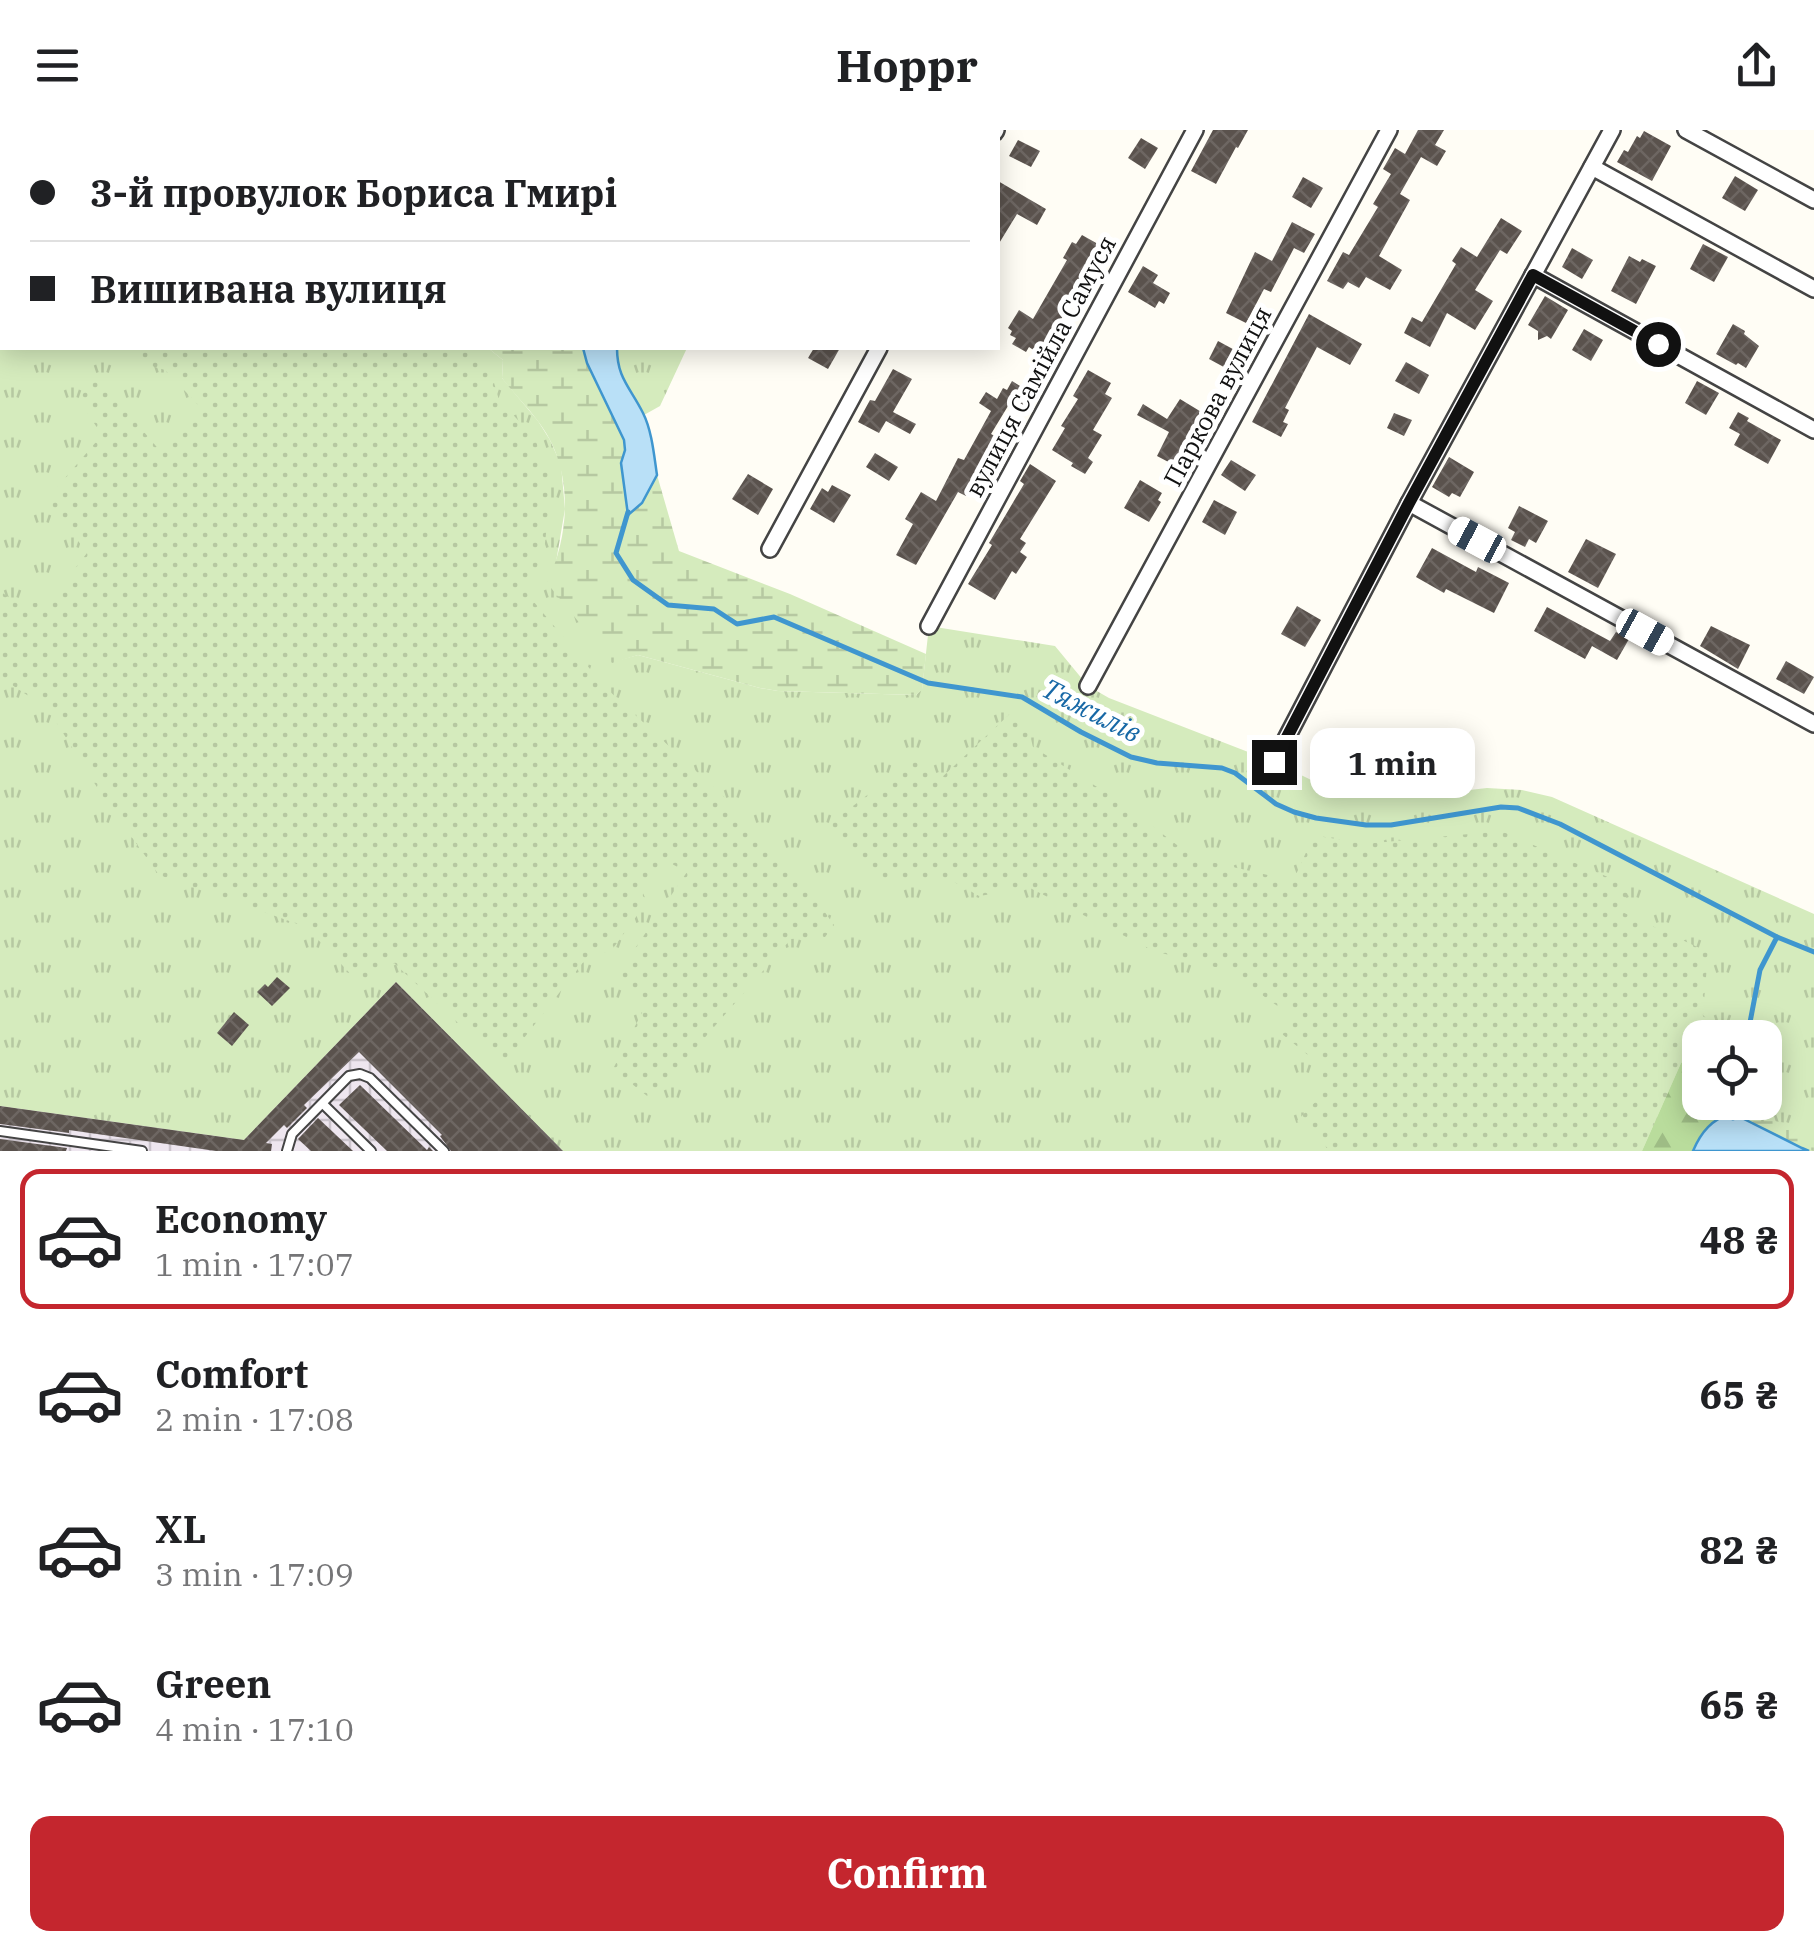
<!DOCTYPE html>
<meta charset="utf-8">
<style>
body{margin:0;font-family:"IBM Plex Serif",serif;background:#f2f2f2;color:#202124;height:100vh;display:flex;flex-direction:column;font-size:38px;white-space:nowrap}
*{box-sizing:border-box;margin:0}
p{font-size:32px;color:#757577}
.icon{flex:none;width:55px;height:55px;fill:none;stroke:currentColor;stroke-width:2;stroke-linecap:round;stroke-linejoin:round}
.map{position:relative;height:1021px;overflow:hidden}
.details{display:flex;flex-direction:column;background:#fff;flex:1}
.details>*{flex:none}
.hud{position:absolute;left:0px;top:0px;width:1000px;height:220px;box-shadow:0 5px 25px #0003;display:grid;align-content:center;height:220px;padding:0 30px;background:#fff}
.controls{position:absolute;left:1682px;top:890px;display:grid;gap:20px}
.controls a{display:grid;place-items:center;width:100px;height:100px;border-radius:20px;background:#fff;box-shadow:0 5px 25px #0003;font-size:50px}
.end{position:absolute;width:45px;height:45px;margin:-22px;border:12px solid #111;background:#fff;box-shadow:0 0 0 5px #fff}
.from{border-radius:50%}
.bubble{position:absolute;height:70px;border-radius:20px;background:#fff;box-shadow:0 5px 25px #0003;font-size:32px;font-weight:800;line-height:70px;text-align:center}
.car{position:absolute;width:30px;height:60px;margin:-30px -15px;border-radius:12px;box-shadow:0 0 8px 2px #0007;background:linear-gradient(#fff 24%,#345 0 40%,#fff 0 76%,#345 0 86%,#fff 0)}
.hud b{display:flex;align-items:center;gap:35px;height:95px;font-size:38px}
.hud b+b{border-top:2px solid #e0e0e0}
.hud i{width:25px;height:25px;background:#202124}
ul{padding:18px 0 0;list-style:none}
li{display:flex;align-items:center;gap:30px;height:140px;margin:0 20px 15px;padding:0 10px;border:5px solid transparent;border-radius:20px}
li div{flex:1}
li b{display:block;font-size:38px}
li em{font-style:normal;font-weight:800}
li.selected{border-color:#c4262e}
li>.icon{width:90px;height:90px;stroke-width:1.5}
.cta{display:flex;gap:20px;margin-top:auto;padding:20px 30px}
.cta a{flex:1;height:115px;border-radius:20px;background:#c4262e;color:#fff;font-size:40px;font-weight:800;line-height:115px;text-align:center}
header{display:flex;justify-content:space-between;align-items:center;height:130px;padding:0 30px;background:#fff;font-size:45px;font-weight:800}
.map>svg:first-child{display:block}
.industrial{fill:url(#industrial-grid)}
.grass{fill:url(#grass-tufts);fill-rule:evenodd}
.forest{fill:url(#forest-firs)}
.wetland{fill:url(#wetland-marsh)}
.garden{fill:url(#garden-dots)}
.water{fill:#b9e0f7;stroke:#3f96cf;stroke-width:2.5}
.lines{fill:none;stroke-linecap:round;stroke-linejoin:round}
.stream{stroke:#3f96cf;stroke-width:5}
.building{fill:url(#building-cross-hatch)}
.lane-casing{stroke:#444;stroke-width:12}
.street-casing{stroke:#444;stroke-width:20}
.lane{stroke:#fff;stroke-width:8}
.street{stroke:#fff;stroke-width:15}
.route{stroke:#111;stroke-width:12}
.labels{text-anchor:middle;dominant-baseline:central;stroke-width:10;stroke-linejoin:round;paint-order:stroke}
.street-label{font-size:25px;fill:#111;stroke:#fff}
.water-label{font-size:28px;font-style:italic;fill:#1768a6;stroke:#fff}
</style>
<header><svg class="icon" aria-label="menu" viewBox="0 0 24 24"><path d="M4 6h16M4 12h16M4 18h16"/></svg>Hoppr<svg class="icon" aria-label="share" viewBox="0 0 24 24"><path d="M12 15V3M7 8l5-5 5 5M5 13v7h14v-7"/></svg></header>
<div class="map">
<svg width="1814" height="1021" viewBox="0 0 1814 1021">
<defs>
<pattern id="industrial-grid" width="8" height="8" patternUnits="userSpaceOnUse" patternTransform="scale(2.5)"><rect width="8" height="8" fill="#eee6ef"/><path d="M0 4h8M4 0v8" fill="none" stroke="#cbc4cc"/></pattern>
<pattern id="grass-tufts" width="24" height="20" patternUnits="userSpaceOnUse" patternTransform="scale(2.5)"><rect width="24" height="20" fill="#d5ebbd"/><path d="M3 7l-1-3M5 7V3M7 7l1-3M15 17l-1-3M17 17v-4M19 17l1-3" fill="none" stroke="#b6c8a1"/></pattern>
<pattern id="forest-firs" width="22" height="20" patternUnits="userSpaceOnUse" patternTransform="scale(2.5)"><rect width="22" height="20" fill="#b9dc9c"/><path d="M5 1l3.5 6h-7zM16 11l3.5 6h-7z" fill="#9ebc85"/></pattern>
<pattern id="wetland-marsh" width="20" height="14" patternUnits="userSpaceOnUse" patternTransform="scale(2.5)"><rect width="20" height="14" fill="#d5ebbd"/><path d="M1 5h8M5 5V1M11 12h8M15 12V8" fill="none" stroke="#b6c8a1"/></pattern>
<pattern id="garden-dots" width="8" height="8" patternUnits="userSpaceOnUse" patternTransform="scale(2.5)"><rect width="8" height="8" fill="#d5ebbd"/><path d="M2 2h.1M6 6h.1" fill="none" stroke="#b6c8a1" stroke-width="1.8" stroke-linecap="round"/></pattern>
<pattern id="building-cross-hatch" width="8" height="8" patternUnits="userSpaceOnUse" patternTransform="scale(2.5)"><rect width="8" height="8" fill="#5a524d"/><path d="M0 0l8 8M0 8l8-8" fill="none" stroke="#6d6662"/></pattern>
</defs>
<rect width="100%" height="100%" fill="#fffdf5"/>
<!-- industrial -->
<path class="industrial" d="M396,852L563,1021H0V976L244,1010Z"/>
<!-- grass -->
<g class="grass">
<path d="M0,0H83L85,2H2V218H488L503,230L502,248L538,291L550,310L561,335L565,379L556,432L612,532L638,525L760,558L778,561L916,565L922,559L929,496L1055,516L1088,556L1109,568L1274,632L1332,660L1360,668H1400L1487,658L1522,660L1552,667L1814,784V1021H563L396,852L244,1010L0,976ZM1700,908H1765V972H1700Z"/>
<path d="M617,218H687L660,276L644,285C630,261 617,247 617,218Z"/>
</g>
<!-- forest -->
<g class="forest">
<path d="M1768,897L1771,903L1772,919L1780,934L1779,979L1769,986L1752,981V973L1765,972V908L1759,907L1760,899Z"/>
<path d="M1700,919V972L1730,973L1732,983C1712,989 1702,1002 1693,1021H1642L1681,933Z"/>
</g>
<!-- wetland -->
<g class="wetland">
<path d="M488,218H583L587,233L624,310L625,320L621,333L642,373L657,345L679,421L790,464L926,524L922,560L916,565L778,561L760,558L638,525L612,533L547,453C571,402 574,336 537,290C526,275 513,263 502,248L503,230Z"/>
<path d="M1732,983L1801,996H1814V1021L1802,1018Z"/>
</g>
<!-- garden -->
<g class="garden">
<path d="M130,218H463L490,239L499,270L534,307L548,341L550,366L545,413L538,435L523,459L606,558L722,665L809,760L834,795L825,807L791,809L651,969L613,939L648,871L617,845L687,742L672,734L642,761L647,772L611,821L588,826L503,935L394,833L361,855L306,797L159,745L105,670L48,579L0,547V461L19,475L50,471L87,423L47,369L102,305L78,269L98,248L161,322L203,280L165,240L148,235Z"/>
<path d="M1013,581L1026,590L1033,617L1118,670L1194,728L1293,751L1314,705L1364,714L1501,701L1631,757L1620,781L1708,822L1703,885L1711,893L1703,907L1700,908L1696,920L1681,933L1642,1021H1331L1297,991L1319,968L1324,938L1282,904L1292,886L1226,840L1154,821L1030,758L979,766L949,749H879L823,699L913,630L939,650Z"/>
</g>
<!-- water -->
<g class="water">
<path d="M583,218H617C617,248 630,257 643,283C652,301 654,325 657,345L642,373L628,385L621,333L625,320L624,310L587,233Z"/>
<path d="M1732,983L1802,1018L1809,1021H1693C1701,1002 1712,989 1732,983Z"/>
</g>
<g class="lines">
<!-- stream -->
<g class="stream">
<path d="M628,382L616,423L633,450L668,475L714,479L737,494L774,487L928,553L1022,567L1081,602L1131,627L1157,633L1222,638L1235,643L1276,674L1294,682L1316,688L1366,695H1391L1501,677L1518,678L1560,694L1777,807L1760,840L1747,908"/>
<path d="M1777,807L1814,822"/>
<path d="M1733,988L1734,972"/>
</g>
</g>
<!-- building -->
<g class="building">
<path d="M1213,0H1248L1238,18L1236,17L1216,54L1191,41Z"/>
<path d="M1418,0H1444L1435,15L1446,21L1437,36L1421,27L1400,64L1410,70L1379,126L1402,140L1390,160L1366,147L1359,158L1348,152L1343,159L1327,151L1343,122L1349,125L1378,77L1373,74L1391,44L1383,39L1395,18L1405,24Z"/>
<path d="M1644,1L1671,16L1652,51L1617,32L1624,20L1628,22L1637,6L1640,8Z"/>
<path d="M1141,8L1158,18L1145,39L1128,28Z"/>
<path d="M1018,10L1040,21L1031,37L1009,26Z"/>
<path d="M1735,46L1758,60L1745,81L1722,68Z"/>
<path d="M1303,47L1323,58L1311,78L1292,67Z"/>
<path d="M998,51L1046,79L1037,95L1017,84L998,115Z"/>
<path d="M1501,88L1522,101L1507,124L1500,120L1475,160L1493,171L1475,200L1447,183L1430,217L1404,203L1412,187L1422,192L1456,134L1452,131L1461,117L1477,127Z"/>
<path d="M1292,92L1315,104L1304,123L1294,118L1271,162L1264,159L1246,193L1226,183L1255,122L1272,131Z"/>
<path d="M1082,105L1105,118L1099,129L1103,131L1095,146L1088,142L1065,188L1063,186L1043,220L1037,216L1035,221L1029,217L1026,222L1012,214L1016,208L1010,205L1012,201L1008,198L1019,180L1033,189L1067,130L1063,128L1072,112L1076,114Z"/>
<path d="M1703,114L1728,127L1714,152L1690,139Z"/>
<path d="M1572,118L1593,130L1582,149L1562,137Z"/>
<path d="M1629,126L1640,132L1642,129L1656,136L1636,174L1611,161Z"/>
<path d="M1143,136L1158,145L1153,153L1170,163L1164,174L1159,171L1155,178L1128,162Z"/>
<path d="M1545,166L1568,180L1551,209L1547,206L1538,210V201L1528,195Z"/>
<path d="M1309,184L1362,214L1350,235L1317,217L1285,278L1289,280L1283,292L1288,294L1281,307L1252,292Z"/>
<path d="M1733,194L1745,201L1744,204L1759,216L1746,238L1738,233L1736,235L1716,224Z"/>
<path d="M1584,199L1603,210L1591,231L1572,220Z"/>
<path d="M1218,211L1242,224L1233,242L1209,229Z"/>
<path d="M814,218H840L828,239L808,228Z"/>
<path d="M1406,232L1429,245L1419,264L1395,251Z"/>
<path d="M893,239L912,249L893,282L916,294L910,304L886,291L879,303L858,292L870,270L875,271Z"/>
<path d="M1088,240L1111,253L1105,264L1112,268L1093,300L1102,305L1088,328L1093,332L1085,344L1071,336L1073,333L1052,320L1065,298L1061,296L1078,269L1073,266Z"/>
<path d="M1012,251L1033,264L1022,284L1008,276L991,304L1002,310L990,331L985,328L966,366L958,362L916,435L896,425L913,394L905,389L921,362L936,371L958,328L964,330L991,281L979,273L986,262L997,269L1003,258L1007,260Z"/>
<path d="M1697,251L1719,263L1706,285L1685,273Z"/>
<path d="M1180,269L1203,283L1188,307L1193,310L1184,328L1181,327L1176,336L1157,326L1169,302L1137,285L1143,274L1167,289Z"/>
<path d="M1738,282L1749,288L1747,291L1781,310L1768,334L1734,315L1740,304L1729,298Z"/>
<path d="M1394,283L1412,290L1404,306L1387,298Z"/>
<path d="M875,323L898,337L889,351L866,337Z"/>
<path d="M1449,327L1474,342L1460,367L1452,363L1449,367L1432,357Z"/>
<path d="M1231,330L1256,345L1245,361L1221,345Z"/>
<path d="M1030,334L1056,351L1020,409L1026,413L1020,422L1027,427L1016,444L1012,441L995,470L968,454L992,415L989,413L1024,354L1020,351Z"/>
<path d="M748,344L773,359L758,385L732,369Z"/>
<path d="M1140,350L1162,363L1158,370L1161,372L1149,392L1124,378Z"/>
<path d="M832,355L851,365L834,393L810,379L822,358L828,362Z"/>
<path d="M1214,370L1237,382L1225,405L1202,392Z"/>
<path d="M1519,376L1548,391L1536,413L1529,409L1525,417L1511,410L1515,402L1508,398Z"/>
<path d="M1586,409L1616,424L1598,458L1568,442Z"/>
<path d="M1432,418L1476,442L1478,437L1509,453L1494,483L1446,459L1444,463L1416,447Z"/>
<path d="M1297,476L1321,490L1305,517L1281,504Z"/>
<path d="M1547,477L1610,511L1616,502L1629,509L1617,530L1592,516L1585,529L1534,501Z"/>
<path d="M1711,496L1750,515L1738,539L1700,516Z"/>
<path d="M1786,531L1814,547L1804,564L1776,549Z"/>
<path d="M277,847L290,858L272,876L257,862L265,854L268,857Z"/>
<path d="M396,852L563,1021H451L440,1006L442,1005L359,922L304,975L307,978L287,998L284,995L266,1013L272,1014L271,1021H216L69,1000V1003L0,994V976L244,1010Z"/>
<path d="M234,882L249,895L232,916L217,903Z"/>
<path d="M360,955L427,1020L429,1017L433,1021H387L339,975Z"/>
<path d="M318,988L353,1021H311L298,1009Z"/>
<path d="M0,1009L67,1018L66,1021H0Z"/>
</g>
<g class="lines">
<defs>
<g id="lane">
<path d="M323,974L371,1021"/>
<path d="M0,1001L142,1021"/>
<path d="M287,1021L292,1004L349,946L360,944L370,948L444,1021"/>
</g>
<g id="street">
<path d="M1686,0L1814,70"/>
<path d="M802,2L803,0"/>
<path d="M995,2L996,0"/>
<path d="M1592,37L1814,159"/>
<path d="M1533,145L1814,300"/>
<path d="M1409,373L1814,594"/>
<path d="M770,419L879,218"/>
<path d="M929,496L1195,0"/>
<path d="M1088,556L1389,0"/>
<path d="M1274,632L1409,373L1612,0"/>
</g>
</defs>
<!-- lane casing -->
<use href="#lane" class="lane-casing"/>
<!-- street casing -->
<use href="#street" class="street-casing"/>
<!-- lane -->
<use href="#lane" class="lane"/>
<!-- street -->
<use href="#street" class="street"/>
</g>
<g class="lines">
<!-- route -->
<path class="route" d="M1274,632L1409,373L1533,145L1658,214"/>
</g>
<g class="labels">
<!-- street labels -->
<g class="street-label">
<text transform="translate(1040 236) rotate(-62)">вулиця Самійла Самуся</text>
<text transform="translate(1217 266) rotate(-62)">Паркова вулиця</text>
</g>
<!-- water labels -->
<g class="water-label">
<text transform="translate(1092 580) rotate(27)">Тяжилів</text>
</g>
</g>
</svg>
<div class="controls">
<a><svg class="icon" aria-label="locate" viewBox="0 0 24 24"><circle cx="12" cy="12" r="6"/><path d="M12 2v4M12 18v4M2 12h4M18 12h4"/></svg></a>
</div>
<i class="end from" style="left:1658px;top:214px"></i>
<i class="end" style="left:1274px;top:632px"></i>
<div class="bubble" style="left:1310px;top:598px;width:165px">1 min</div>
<i class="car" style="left:1477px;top:410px;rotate:298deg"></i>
<i class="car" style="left:1645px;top:502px;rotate:119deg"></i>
<div class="hud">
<b><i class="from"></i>3-й провулок Бориса Гмирі</b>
<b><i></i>Вишивана вулиця</b>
</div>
</div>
<section class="details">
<ul>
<li class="selected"><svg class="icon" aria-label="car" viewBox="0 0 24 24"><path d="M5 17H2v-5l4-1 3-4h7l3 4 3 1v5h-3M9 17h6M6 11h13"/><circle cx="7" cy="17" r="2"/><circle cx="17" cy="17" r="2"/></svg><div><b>Economy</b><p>1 min · 17:07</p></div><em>48 ₴</em></li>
<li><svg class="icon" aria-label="car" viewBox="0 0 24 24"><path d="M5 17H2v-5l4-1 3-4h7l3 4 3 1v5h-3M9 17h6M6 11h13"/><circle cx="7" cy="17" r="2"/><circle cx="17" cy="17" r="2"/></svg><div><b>Comfort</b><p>2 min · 17:08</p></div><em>65 ₴</em></li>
<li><svg class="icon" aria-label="car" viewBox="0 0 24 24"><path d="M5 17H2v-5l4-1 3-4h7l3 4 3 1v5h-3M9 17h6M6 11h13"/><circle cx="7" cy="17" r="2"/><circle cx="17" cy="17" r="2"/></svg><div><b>XL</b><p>3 min · 17:09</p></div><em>82 ₴</em></li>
<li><svg class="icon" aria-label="car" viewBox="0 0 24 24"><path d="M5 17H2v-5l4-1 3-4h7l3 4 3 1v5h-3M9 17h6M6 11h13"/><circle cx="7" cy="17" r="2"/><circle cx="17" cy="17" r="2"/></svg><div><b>Green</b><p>4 min · 17:10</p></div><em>65 ₴</em></li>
</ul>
<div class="cta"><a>Confirm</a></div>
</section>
